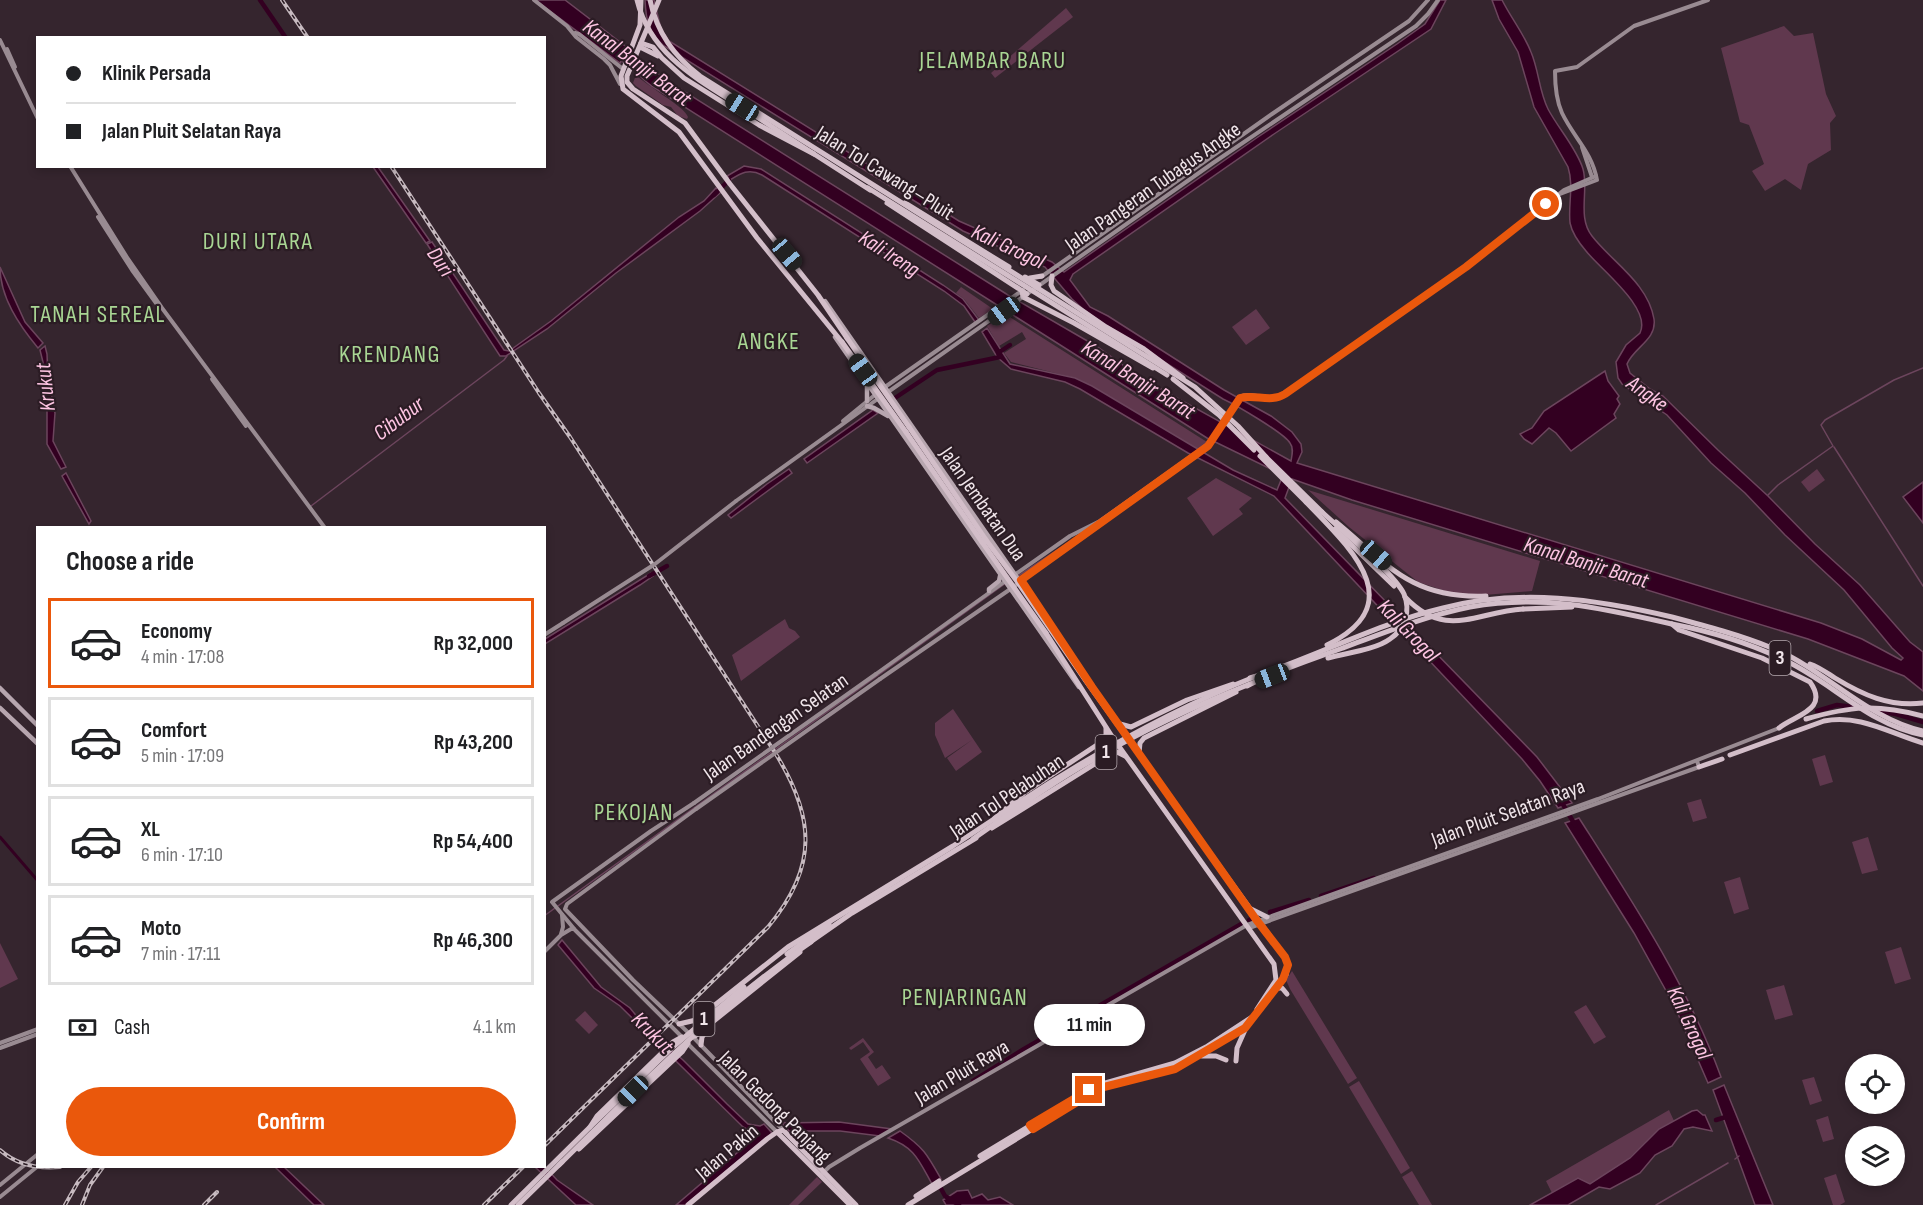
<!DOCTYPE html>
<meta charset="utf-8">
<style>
body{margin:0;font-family:"Sofia Sans Condensed",sans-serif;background:#f6f6f6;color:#202124;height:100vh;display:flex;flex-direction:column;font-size:22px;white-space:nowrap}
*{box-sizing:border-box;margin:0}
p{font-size:20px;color:#757577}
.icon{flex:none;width:33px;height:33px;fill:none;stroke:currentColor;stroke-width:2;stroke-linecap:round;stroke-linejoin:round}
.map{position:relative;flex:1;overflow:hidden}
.side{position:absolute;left:36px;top:526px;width:510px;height:642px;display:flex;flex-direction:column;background:#fff;border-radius:0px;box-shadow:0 3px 9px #0003}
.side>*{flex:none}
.guide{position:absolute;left:36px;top:36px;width:510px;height:132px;border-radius:0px;box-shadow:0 3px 9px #0003;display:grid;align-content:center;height:132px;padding:0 30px;background:#fff}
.controls{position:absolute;left:1845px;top:1054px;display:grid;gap:12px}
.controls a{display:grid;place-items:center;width:60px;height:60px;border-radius:50%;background:#fff;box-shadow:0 3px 9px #0003;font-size:30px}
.end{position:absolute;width:27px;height:27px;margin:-14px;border:8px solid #ea580c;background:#fff;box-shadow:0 0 0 3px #fff}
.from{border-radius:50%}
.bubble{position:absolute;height:42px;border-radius:21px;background:#fff;box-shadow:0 3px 9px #0003;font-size:20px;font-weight:700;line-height:42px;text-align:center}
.car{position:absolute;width:18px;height:36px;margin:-18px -9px;border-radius:8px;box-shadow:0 0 4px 2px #0007;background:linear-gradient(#222 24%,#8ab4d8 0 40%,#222 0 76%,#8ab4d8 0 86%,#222 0)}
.guide b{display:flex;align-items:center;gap:21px;height:57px;font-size:22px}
.guide b+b{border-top:2px solid #e0e0e0}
.guide i{width:15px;height:15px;background:#202124}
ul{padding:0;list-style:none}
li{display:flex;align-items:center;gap:18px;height:90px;margin:0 12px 9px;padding:0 18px;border:3px solid #e0e0e0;border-radius:0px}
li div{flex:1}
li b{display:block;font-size:22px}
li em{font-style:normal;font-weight:700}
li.on{border-color:#ea580c}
li>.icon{width:54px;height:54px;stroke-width:1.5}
h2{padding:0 30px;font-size:27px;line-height:72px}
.pay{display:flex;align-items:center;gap:15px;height:66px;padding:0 30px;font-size:22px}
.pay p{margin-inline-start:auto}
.action{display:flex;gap:12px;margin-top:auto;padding:12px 30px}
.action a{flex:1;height:69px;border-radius:36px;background:#ea580c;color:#fff;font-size:24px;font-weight:700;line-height:69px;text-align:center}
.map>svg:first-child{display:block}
.green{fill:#60384e}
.water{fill:#330021;stroke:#6c455d;stroke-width:1.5}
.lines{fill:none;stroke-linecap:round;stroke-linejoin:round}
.stream{stroke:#6c455d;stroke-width:1.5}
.canal{stroke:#330021;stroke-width:3}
.river{stroke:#330021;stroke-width:4.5}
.secondary{stroke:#998b92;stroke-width:4}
.primary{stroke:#b7a6af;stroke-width:4.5}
.highway{stroke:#d3bec9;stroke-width:5}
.rail-casing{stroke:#c7bac0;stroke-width:4}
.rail{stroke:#2b1c24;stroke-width:1.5;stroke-dasharray:4.5;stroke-linecap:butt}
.secondary-bridge{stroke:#998b92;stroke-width:4}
.highway-bridge{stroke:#d3bec9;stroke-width:5}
.route{stroke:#ea580c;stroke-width:8}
.labels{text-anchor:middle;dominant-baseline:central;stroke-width:4.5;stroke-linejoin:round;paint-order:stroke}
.shield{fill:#2b1c24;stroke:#b5a9af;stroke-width:1.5}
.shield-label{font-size:20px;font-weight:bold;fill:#f0e5ea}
.street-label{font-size:21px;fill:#f0e5ea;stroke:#2b1c24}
.water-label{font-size:22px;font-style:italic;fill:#fec5e3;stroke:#2b1c24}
.quarter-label{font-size:24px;letter-spacing:1.5px;fill:#a9d694;stroke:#2b1c24}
</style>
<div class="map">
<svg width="1923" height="1205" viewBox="0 0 1923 1205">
<rect width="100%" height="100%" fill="#35252e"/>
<!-- green -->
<g class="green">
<path d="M1066,8L1073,17L995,78L991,73Z"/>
<path d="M1784,26L1794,36L1813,33L1826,94L1836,116L1830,123L1831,150L1808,164L1801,190L1785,179L1765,191L1752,171L1764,164L1749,125L1740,122L1721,48Z"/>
<path d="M636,75C647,86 685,107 688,117L687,119L678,116L671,107L663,105L636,86L633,83Z"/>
<path d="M961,287L993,309L979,318L964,299L956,293Z"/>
<path d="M1256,309L1270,328L1246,345L1232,327Z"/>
<path d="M1005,314L1207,442L1199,450L1092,386L1075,378L1011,362L1004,353L1026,339L1022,332L999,346L987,326Z"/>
<path d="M1817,469L1825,480L1809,492L1801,482Z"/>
<path d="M1216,478L1252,498L1239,509L1243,514L1213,536L1187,498Z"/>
<path d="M1308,490L1540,561L1532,591L1484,595L1454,594L1418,582L1349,527Z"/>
<path d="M785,619L789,628L795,631L800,637L741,681L732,655Z"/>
<path d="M953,709L982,752L956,771L947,758L972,740L945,758L935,735V723Z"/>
<path d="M1825,755L1833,782L1820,786L1812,759Z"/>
<path d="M1701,799L1707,818L1693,822L1687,803Z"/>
<path d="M1868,837L1878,870L1862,874L1852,842Z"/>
<path d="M1740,877L1749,909L1734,914L1724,882Z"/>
<path d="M0,943L18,979L0,988Z"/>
<path d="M1901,947L1911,979L1895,984L1885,952Z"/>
<path d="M1292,971L1357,1078L1348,1084L1290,989L1286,980Z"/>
<path d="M1784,985L1793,1015L1775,1020L1766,990Z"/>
<path d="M1586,1005L1606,1037L1594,1044L1574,1012Z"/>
<path d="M585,1011L598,1025L589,1034L575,1020Z"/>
<path d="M863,1038L874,1052L868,1057L876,1069L882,1065L891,1078L878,1086L860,1059L870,1052L863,1042L851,1050L849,1048Z"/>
<path d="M1814,1077L1822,1101L1810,1105L1802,1080Z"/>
<path d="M1359,1081L1410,1168L1401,1174L1349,1087Z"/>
<path d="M1669,1110L1675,1123L1653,1135L1624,1163L1589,1185L1578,1178L1552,1193L1546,1181Z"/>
<path d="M1828,1116L1834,1139L1823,1142L1816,1120Z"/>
<path d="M1412,1171L1432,1205H1419L1402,1177Z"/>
<path d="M1836,1174L1845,1202L1840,1205H1833L1824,1178Z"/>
<path d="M817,1177L822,1182L798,1205H789Z"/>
</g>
<!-- water -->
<g class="water">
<path d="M535,0H565L629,49L623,62L621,61L620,63Z"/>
<path d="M645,0H654L661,29L669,41L959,221L1052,262L1064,272L1258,137L1397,44L1425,24L1440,0H1446L1431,29L1274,134L1073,274L1070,280L1090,307L1108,316L1224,390L1271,416L1292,432L1301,444L1302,452L1297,463L1821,623L1862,639L1901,660L1903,658L1892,648L1844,590L1785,535L1745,493L1711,463L1667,415L1622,384L1618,378L1616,362L1626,345L1640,333C1652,308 1600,269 1586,251C1580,244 1572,233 1570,223C1568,204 1574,186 1568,167L1534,107L1518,52L1499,19L1492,0H1502C1511,18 1524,34 1531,52C1539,71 1539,91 1548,109C1558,128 1577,149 1583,169C1589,190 1577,217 1592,236C1612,262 1648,283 1654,319C1657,340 1634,347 1627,364L1630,373L1650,389L1663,396L1718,450L1768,496L1815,544L1860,585L1910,642L1923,652V691L1904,676L1808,639L1352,500L1292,479L1285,498L1537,757L1572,803L1558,808L1540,781L1522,759L1274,496L1188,453L1080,389L1065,382L1011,369L997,357L982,332L987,328L1010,364L1075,378L1092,386L1233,470L1277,490L1283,475L1207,438L653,87C640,77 635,75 639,59L669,82L1008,295L1096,346L1141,378L1291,461C1292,455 1294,448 1290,443C1284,433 1236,405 1223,399L1104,324L1083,309L1072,299L1045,267L963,231L664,46C648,33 646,20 645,0Z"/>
<path d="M744,166L761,169L943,285L963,299L979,320L975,322L964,306L944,291L762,175C749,168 741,173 730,180L727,176Z"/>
<path d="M373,167H378L430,241L426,243Z"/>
<path d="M716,188L720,193L700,211L616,273L547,329L506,356H500L427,244L432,242L504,350L509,351L551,321L679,217L704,201Z"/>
<path d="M0,267L25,322L43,343L38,348C19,325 0,297 0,267Z"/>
<path d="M45,346L47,354L48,377L55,413L53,441L66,467L61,469L47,444V410L42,379L43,362L40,350Z"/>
<path d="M1605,371L1608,381L1619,396L1617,399L1620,404L1614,414L1616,418L1571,451L1556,433L1549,428L1532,444L1524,439L1520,434L1532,428L1544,411Z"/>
<path d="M873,410L878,413L807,463L804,459Z"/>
<path d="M789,469L792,473L731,518L728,515L767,484Z"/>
<path d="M66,473L91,521L89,524L62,476Z"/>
<path d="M1923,482V523L1903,497Z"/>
<path d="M651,573L653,576L640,585L545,644V639Z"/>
<path d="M1579,818C1632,901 1687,984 1721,1077L1708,1083L1675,1007L1634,933L1565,823Z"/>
<path d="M562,940L601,987L630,1008L648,1030L683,1060L727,1104L748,1124L760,1126L764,1124L772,1133L685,1205H676L758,1135L743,1127L620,1006L594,988L558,945Z"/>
<path d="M1724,1085L1773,1205H1755L1713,1090Z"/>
<path d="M1697,1110L1703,1115H1705L1712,1131L1693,1127L1684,1129L1672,1146L1655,1155L1640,1173L1610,1189L1599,1187L1568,1205H1530L1578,1178L1590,1184L1630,1158L1659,1129L1692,1111Z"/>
<path d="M839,1122L892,1129L880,1136L840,1131H789L782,1123Z"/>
<path d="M900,1131C924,1148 927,1154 941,1179L932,1184C919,1161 915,1147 888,1138Z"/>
<path d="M275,1167H284L324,1205H314Z"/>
<path d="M535,1167H545L557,1180L593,1205H576Z"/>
<path d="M968,1190L972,1198L982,1194L988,1200L1000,1197L1013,1205H946L943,1200L957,1191Z"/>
</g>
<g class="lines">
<!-- stream -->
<g class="stream">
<path d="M1834,447L1923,586"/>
<path d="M1768,495L1778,485L1833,446L1821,425L1825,420L1894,380L1923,368"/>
<path d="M311,506L504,360L507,356"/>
<path d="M1018,576L1074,539"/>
<path d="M544,916L1006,583"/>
<path d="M1735,1159L1739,1156"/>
<path d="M1656,1205L1728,1163"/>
</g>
<!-- canal -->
<path class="canal" d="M0,837L38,881"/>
<!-- river -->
<g class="river">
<path d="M260,0L286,38"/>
<path d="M714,195L729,180"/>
<path d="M998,353L1010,345"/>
<path d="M892,400L937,370L1000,357"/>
<path d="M649,576L667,566"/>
<path d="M1817,711L1837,705L1853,707"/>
<path d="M1876,711L1896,714L1923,722"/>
<path d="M1561,801L1575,825"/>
<path d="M1321,896L1374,878"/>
<path d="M1270,912L1309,900"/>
<path d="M1249,920L1251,919"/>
<path d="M973,1081L1024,1049L1243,923"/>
<path d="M1716,1120L1729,1116"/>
<path d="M938,1183L945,1196L959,1205"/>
</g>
<!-- secondary -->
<g class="secondary">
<path d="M534,0L567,26L576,37L604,59L610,65L620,84"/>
<path d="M575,33L579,34L623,69"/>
<path d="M0,40L38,119"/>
<path d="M7,49L15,67"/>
<path d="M1582,147L1592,177"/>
<path d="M70,166L128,259L162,308L325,528"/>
<path d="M1560,194L1597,180C1592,152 1574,138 1562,113C1556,100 1555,85 1555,71L1577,67L1634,26L1708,0"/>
<path d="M98,217L132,270L156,303"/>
<path d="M1041,277L1272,114L1409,21L1428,0"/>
<path d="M212,379L246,426"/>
<path d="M885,387L1023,290"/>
<path d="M888,392L1213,163L1416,26L1428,14L1438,0"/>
<path d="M843,421L876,394"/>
<path d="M1148,490L1196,456"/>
<path d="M736,501L879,398"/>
<path d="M1013,576L1070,536L1100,521L1203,448L1211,441L1239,397C1254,390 1269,404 1285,395L1466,267L1564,190L1596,176"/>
<path d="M544,635L563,623"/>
<path d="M876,674L1007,580"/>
<path d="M880,679L1009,590L1106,520"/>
<path d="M696,809L567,904L565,909L633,980L696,1040L783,1130"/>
<path d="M1249,928L1699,767L1697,761"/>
<path d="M561,934L563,927L562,915"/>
<path d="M544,952L561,935L571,929H574"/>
<path d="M683,1038L575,930L552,902L651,831L694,803"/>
<path d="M0,1043L38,1029"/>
<path d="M688,1044L777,1132"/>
<path d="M0,1048L38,1034"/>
<path d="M822,1174L829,1167L860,1148L1247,925L1598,799L1779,728"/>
<path d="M0,1185L38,1154"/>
<path d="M0,1197L38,1166"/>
</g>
<!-- primary -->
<g class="primary">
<path d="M825,301L1041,612"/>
<path d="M835,337L1079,687"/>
<path d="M867,401V386"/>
<path d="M867,406L874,408L888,416"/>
<path d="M989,591V589L999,581L1000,576"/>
<path d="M1077,663L1087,678"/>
<path d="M0,688L38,726"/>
<path d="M0,708L38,744"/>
</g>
<!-- highway -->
<g class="highway">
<path d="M641,0L640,25L621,76L623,89L679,132L757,238L842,342"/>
<path d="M659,0L627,76V82L633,89L685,123L730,184L818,295L847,338"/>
<path d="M641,43L653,47L662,58L684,78L759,125L814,154L870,190"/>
<path d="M640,47L658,56"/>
<path d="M887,203L1027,294"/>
<path d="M905,203L1009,267"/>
<path d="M1052,276L1051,285L1054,291L1106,327L1144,349L1183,378"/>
<path d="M1025,277L1039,285"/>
<path d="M1030,278L1042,276"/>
<path d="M1022,291L1023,297L1074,323L1153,368"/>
<path d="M909,427L986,540"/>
<path d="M906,432L982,542"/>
<path d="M1266,457L1322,512"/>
<path d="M1306,502C1348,546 1413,603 1327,645"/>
<path d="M1336,522C1389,566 1412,599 1486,596"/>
<path d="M1335,529L1394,586"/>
<path d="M1523,609L1572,607"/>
<path d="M1672,624L1679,630L1762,658L1810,682C1830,710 1795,715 1779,728"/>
<path d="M1046,633L1113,738L1274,964L1276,980L1257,1009"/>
<path d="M1810,664C1819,667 1827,673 1835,678C1863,695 1889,707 1923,703"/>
<path d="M1250,678C1315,657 1376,624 1443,608C1520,588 1596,599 1672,617C1706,626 1740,635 1772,648C1826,670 1866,718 1923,731"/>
<path d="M1247,686C1276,671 1310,660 1340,649C1383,633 1425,616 1470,607C1543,594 1602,608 1672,624C1708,631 1746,642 1780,658C1830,680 1868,725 1923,735"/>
<path d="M1120,724L1131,727L1187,700L1233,684"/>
<path d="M1139,753L1140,743L1144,738L1236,692"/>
<path d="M1730,755L1824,721C1860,714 1889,733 1923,743"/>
<path d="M1699,767L1722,759"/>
<path d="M992,828L1109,755L1117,752L1125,756"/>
<path d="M1251,909L1267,917"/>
<path d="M809,943L852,913L976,838"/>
<path d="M1277,988H1282L1287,994"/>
<path d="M679,1024L696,1020L788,947L953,846L994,819L1024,793L1103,741L1106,736V728"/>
<path d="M695,1036L800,952"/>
<path d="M701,1045L702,1037L706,1031"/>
<path d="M1202,1056H1216L1226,1060"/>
<path d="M1236,1061L1237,1048L1245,1030"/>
<path d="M777,1132L850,1205"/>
<path d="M579,1149L682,1052L688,1043"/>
<path d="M980,1156L1095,1086L1175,1063L1206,1047L1252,1017"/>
<path d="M916,1196L939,1181"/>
<path d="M511,1205L590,1127L597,1116L673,1042L682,1037"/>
<path d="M518,1205L562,1162"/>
<path d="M688,1205L767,1139L777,1132L783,1130L856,1205"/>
<path d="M908,1205L1100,1088L1175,1069L1245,1028L1286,975L1288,965L1285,957L1086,681L1019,584"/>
</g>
<defs>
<g id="rail">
<path d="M282,0L308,38"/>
<path d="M391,166L539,393L570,437L774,751C815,816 819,866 768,927L544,1146"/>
<path d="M0,1150C17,1165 38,1169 60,1167"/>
<path d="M65,1205L78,1182L91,1167"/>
<path d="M82,1205L90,1185L103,1167"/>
<path d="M204,1205L217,1192"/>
<path d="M484,1205L523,1167"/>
</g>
</defs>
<!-- rail casing -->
<use href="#rail" class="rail-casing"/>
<!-- rail -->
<use href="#rail" class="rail"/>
<!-- secondary-bridge -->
<g class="secondary-bridge">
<path d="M563,623L655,564L736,501"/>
<path d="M694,803L876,674"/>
<path d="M696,809L880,679"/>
</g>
<!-- highway-bridge -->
<g class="highway-bridge">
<path d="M637,0C650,54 697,79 740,106C765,122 789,138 814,154"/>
<path d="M650,0C657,33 674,56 700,76L1195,387L1238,426L1266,457"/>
<path d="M868,188L1167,375"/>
<path d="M847,338L909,427"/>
<path d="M842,342L906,432"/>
<path d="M1173,379L1219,415L1254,450"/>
<path d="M1260,456L1306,502"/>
<path d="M1322,512C1341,530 1394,573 1404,594C1411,611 1405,629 1390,639C1375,650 1346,653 1328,658"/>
<path d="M986,540L1019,584"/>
<path d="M982,542L1046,633"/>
<path d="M1405,597C1446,640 1475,612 1523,609"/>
<path d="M1806,719C1851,706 1877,704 1923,716"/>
<path d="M994,819C1077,763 1161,714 1254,677"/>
<path d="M973,839C1013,811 1053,782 1096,758C1146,729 1197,705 1250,684"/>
<path d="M787,954L829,924"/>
<path d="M590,1127L673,1047L744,987"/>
<path d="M559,1165C639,1086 718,1006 811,942"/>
</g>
</g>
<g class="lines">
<!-- route -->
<path class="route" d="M1089,1090L1030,1125L1033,1129L1100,1088L1175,1069L1245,1028L1283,979L1288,965L1285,957L1255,918L1092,687L1021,580L1208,446L1240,398C1255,394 1271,403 1285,394L1466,267L1546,204"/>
</g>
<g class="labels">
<!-- shield labels -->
<g class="shield">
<rect x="1769.5" y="641" width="21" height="34" rx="4.5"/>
<rect x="1095.5" y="735" width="21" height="34" rx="4.5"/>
<rect x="693.5" y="1002" width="21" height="34" rx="4.5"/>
</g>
<g class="shield-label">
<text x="1780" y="658">3</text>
<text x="1106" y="752">1</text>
<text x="704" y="1019">1</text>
</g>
<!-- street labels -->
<g class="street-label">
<text transform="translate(885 173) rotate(32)">Jalan Tol Cawang–Pluit</text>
<text transform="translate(1153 187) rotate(-35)">Jalan Pangeran Tubagus Angke</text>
<text transform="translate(983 504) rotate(55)">Jalan Jembatan Dua</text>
<text transform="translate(776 727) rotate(-35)">Jalan Bandengan Selatan</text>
<text transform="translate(1007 796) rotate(-34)">Jalan Tol Pelabuhan</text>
<text transform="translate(1508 813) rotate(-20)">Jalan Pluit Selatan Raya</text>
<text transform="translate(962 1072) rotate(-31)">Jalan Pluit Raya</text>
<text transform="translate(775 1107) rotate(45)">Jalan Gedong Panjang</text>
<text transform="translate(727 1152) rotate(-40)">Jalan Pakin</text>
</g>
<!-- water labels -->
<g class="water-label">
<text transform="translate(637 63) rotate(37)">Kanal Banjir Barat</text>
<text transform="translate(1008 247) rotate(25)">Kali Grogol</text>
<text transform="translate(889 254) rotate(33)">Kali Ireng</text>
<text transform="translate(440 262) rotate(56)">Duri</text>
<text transform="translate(1138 380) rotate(32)">Kanal Banjir Barat</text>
<text transform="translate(46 387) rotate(-96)">Krukut</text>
<text transform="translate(1647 394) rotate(36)">Angke</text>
<text transform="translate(399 419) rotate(-37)">Cibubur</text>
<text transform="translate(1586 563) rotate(17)">Kanal Banjir Barat</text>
<text transform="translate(1408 631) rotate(46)">Kali Grogol</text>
<text transform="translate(1689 1023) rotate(65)">Kali Grogol</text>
<text transform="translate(652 1033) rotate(45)">Krukut</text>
</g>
<!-- quarter labels -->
<g class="quarter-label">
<text x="993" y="60">JELAMBAR BARU</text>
<text x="258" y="241">DURI UTARA</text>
<text x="98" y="314">TANAH SEREAL</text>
<text x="769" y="341">ANGKE</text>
<text x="390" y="354">KRENDANG</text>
<text x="634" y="812">PEKOJAN</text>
<text x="965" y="997">PENJARINGAN</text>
</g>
</g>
</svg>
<div class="controls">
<a><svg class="icon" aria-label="locate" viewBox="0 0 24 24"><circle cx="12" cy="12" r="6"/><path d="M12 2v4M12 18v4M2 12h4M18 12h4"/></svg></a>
<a><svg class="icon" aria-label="layers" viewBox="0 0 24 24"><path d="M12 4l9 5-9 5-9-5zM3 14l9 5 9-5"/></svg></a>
</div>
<i class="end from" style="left:1546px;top:204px"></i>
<i class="end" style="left:1089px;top:1090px"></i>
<div class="bubble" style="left:1034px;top:1004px;width:111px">11 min</div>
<i class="car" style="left:742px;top:107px;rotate:302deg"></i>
<i class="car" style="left:787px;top:254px;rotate:140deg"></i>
<i class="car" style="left:1004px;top:311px;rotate:234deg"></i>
<i class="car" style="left:863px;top:370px;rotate:324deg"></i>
<i class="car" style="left:1376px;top:555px;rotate:131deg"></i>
<i class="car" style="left:1272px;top:676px;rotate:249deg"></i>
<i class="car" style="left:633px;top:1091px;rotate:225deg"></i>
<div class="guide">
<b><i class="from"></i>Klinik Persada</b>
<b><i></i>Jalan Pluit Selatan Raya</b>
</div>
<section class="side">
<h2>Choose a ride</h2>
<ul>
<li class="on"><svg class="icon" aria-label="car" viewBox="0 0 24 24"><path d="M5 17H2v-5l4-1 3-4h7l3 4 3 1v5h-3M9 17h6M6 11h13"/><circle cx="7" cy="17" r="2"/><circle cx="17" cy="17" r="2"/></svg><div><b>Economy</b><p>4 min · 17:08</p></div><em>Rp 32,000</em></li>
<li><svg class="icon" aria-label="car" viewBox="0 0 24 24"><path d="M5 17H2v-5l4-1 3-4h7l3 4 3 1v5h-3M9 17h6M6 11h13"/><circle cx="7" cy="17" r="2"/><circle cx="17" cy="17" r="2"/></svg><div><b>Comfort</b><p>5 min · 17:09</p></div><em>Rp 43,200</em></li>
<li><svg class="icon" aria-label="car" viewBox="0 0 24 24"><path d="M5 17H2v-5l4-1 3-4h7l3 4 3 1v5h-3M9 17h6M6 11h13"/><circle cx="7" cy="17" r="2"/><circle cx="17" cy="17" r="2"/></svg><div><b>XL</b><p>6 min · 17:10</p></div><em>Rp 54,400</em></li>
<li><svg class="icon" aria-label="car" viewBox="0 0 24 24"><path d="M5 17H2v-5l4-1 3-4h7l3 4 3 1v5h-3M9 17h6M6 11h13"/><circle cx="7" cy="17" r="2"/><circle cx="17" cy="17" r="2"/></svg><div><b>Moto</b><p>7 min · 17:11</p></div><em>Rp 46,300</em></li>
</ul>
<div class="pay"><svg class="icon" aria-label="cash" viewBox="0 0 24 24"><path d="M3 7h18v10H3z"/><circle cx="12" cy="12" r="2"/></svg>Cash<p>4.1 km</p></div>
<div class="action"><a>Confirm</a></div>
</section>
</div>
